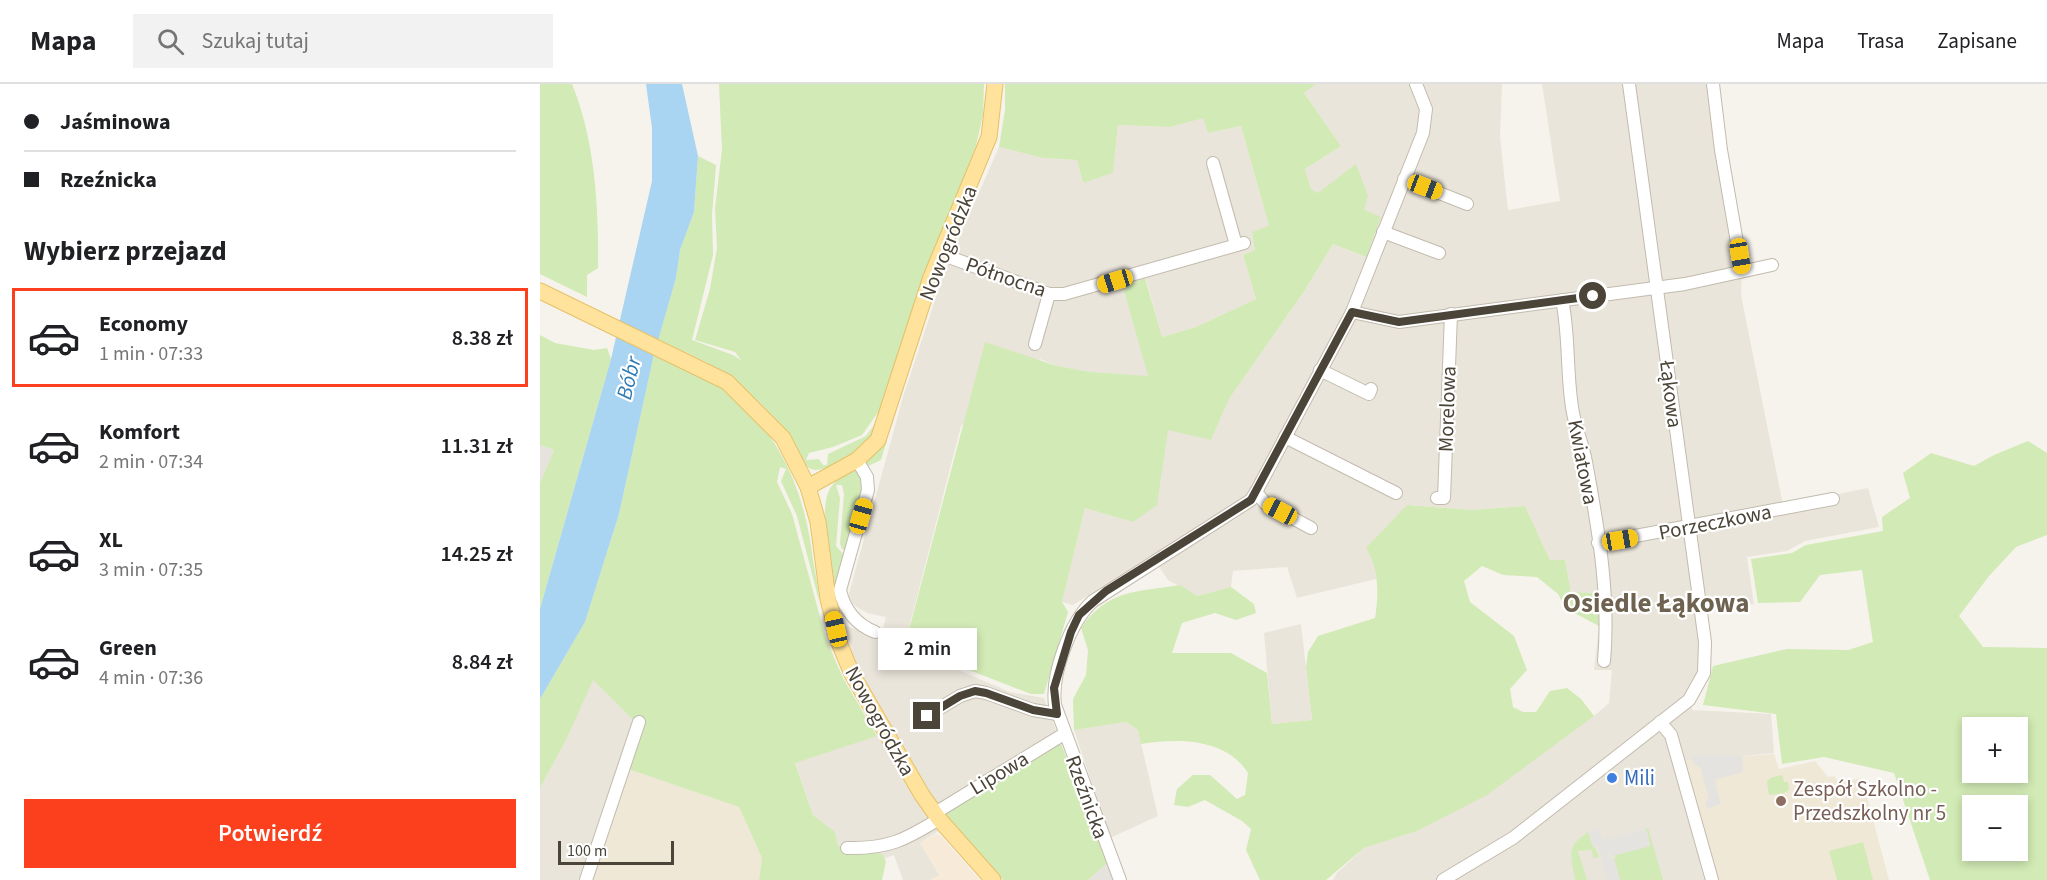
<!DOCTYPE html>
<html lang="pl">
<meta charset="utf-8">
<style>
body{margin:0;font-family:"Source Sans 3",sans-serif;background:#f2f2f2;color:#202124;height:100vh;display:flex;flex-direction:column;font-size:22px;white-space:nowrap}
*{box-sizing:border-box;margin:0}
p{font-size:20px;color:#757577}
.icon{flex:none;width:33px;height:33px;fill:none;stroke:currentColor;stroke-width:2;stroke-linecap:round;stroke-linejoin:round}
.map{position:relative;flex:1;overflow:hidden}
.panel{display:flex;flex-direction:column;background:#fff;width:540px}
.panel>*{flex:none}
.hud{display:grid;align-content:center;height:132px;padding:0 24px;background:#fff}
.buttons{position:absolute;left:1422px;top:633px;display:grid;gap:12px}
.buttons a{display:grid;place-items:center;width:66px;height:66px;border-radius:0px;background:#fff;box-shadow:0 3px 9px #0003;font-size:30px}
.scale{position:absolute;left:18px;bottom:15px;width:116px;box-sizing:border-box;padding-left:6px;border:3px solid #4b4439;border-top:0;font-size:16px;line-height:21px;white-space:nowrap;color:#4b4439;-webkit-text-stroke:4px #fff;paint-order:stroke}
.end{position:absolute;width:27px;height:27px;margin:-14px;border:8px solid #4b4439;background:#fff;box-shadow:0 0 0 3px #fff}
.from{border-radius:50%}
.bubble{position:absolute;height:42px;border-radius:0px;background:#fff;box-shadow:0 3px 9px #0003;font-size:20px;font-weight:600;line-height:42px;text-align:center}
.car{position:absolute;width:18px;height:36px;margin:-18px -9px;border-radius:8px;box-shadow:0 0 4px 2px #0007;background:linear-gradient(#f5c518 24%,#345 0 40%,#f5c518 0 76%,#345 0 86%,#f5c518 0)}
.hud b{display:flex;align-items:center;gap:21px;height:57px;font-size:22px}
.hud b+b{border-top:2px solid #e0e0e0}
.hud i{width:15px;height:15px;background:#202124}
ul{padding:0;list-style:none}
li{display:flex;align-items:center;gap:18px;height:99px;margin:0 12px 9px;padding:0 12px;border:3px solid transparent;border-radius:0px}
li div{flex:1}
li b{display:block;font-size:22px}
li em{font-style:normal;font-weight:600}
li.selected{border-color:#fc3f1d}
li>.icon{width:54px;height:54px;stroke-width:1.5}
h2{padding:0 24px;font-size:27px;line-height:72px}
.action{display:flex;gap:12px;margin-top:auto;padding:12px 24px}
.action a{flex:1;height:69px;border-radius:0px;background:#fc3f1d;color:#fff;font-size:24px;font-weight:600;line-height:69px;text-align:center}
header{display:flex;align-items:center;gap:36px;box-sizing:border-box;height:84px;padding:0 30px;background:#fff;border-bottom:2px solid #e0e0e0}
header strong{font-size:28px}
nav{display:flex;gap:33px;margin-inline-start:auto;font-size:21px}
.search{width:420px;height:54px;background:#f2f2f2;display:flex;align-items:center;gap:15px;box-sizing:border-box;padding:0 21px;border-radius:0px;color:#757577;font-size:22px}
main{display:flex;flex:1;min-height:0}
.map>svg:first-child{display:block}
.residential{fill:#eae5da}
.commercial{fill:#f7ead8}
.industrial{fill:#e6e2dd}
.education{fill:#efe8d6}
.green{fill:#d2eab5;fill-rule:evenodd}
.parking{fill:#e5e3e0}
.water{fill:#a9d4f2}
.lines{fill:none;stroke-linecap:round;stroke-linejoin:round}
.minor-casing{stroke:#c2bbae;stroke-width:14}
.major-casing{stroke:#e6c16a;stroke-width:17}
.minor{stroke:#fff;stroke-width:12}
.major{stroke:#ffe39c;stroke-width:15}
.route{stroke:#4b4439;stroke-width:8}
.shop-dot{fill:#3f7fe0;stroke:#fff;stroke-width:2}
.education-dot{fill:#8d6e63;stroke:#fff;stroke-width:2}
.labels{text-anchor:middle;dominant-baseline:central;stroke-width:4.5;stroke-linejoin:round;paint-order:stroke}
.street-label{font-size:21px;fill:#4b4439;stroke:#fff}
.shop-label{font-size:21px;fill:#366cbe;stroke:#fff;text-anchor:start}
.education-label{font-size:21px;fill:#785e54;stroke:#fff;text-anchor:start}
.water-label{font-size:22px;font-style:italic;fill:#2e7ab2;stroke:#fff}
.district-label{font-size:27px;font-weight:bold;fill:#6e6250;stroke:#fff}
</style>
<header>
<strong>Mapa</strong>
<div class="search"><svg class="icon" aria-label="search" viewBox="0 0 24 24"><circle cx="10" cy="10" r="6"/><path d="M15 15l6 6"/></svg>Szukaj tutaj</div>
<nav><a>Mapa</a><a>Trasa</a><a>Zapisane</a></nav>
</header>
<main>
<section class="panel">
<div class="hud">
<b><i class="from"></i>Jaśminowa</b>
<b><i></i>Rzeźnicka</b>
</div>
<h2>Wybierz przejazd</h2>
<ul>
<li class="selected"><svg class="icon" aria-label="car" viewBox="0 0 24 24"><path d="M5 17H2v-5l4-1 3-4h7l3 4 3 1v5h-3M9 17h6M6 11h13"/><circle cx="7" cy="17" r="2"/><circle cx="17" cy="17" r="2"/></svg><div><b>Economy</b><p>1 min · 07:33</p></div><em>8.38 zł</em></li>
<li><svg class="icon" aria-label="car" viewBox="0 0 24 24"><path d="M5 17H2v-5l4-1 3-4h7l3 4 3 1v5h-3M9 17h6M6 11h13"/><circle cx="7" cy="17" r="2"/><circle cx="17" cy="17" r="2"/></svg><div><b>Komfort</b><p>2 min · 07:34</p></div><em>11.31 zł</em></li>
<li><svg class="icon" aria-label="car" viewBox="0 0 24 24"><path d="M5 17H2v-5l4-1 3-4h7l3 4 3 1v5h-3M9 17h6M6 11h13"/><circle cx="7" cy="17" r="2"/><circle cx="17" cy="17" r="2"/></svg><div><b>XL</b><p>3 min · 07:35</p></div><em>14.25 zł</em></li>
<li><svg class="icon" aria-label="car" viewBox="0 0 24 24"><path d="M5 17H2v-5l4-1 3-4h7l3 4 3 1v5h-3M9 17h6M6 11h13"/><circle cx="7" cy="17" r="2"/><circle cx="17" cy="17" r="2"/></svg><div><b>Green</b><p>4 min · 07:36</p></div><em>8.84 zł</em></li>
</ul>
<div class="action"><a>Potwierdź</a></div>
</section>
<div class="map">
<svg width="1507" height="796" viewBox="0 0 1507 796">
<rect width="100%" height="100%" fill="#f6f3ec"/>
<!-- residential -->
<g class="residential">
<path d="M776,0H962L960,53L968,126L1020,117L1002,0H1172L1202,187L1201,211L1243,421L1328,404L1339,443L1265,457L1247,467L1207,473L1214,520L1158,527L1161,576L1152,605V626L1231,630L1234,669L1142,678L1175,796H793L797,789L824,764L877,747L1054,632L1069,619L1072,586H1054L1059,542L1057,509L1031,508L1025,476H1010L985,422L932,426L867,421L835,478L836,495L757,514L747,483L693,487L691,503L657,512L628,496L611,471L533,521L522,518L545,424L593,438L628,345L671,356L689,315L765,206L793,160L825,173L778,109L771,105L765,85L801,62L764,9Z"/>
<path d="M663,33L668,49L701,42L729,142L716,166L703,171L716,215L656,243L622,253L606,195L584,207L609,293L551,288L517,282L500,275L421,342L364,563L470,608L504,614L516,646L411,739L380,759L400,792L389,796H363L354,771L345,774L334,768L307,767L298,761L295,748L273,731L255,678L351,647L319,587L311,567L305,542L341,552L346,533L327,529L307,517L363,313L405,186L459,63L503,74L537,76L543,99L573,89L578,41L630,43Z"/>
<path d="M761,540L772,636L732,640L724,549Z"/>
<path d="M52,595L94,637L52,796H0V704L26,656Z"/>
<path d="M586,638L598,646L618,732L570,754L534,646Z"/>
</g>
<!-- commercial -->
<path class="commercial" d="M396,750L401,752L440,796H389L400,791L380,759Z"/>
<!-- industrial -->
<g class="industrial">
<path d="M0,361L14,366L0,399Z"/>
<path d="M567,779L575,796H548Z"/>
</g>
<!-- education -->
<g class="education">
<path d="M1234,670L1239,685L1275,677L1288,693L1295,692L1298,699L1322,694L1349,796H1175L1142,677Z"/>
<path d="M88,685L199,723L222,774L219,796H52Z"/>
</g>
<!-- green -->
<g class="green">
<path d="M0,0H32C55,56 59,124 58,184L47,191V213L0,190Z"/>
<path d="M179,0H444L443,30L436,62L410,127L348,314L322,351L293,363L269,369L266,376L279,375L283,381H287L288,370L326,352L341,332C339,337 338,344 335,349C327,362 283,394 269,384C261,379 248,352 241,342C221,316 196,298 167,281L168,279L118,255L136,194L140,166L154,128L158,72L176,81L172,131L173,171L152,256L193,271L201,276L195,268L155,256L170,205L177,164L175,124L182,66Z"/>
<path d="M465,0H776L764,9L801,62L765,85L771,105L778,109L816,80L828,112L824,126L841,133L826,173L793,160L765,206L689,315L671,356L628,346L617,421L593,438L545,424L522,518L528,528L504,610H491L365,561L445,258L517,282L551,288L608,292L584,207L586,202L605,194L622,253L656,243L716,215L703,171L715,166L712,148L729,142L701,42L668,49L663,34L630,43L578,41L573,89L543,99L537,76L503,74L459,63L465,26Z"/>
<path d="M0,251L15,259L54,266L67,264L71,275L0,525V399L14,366L0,361Z"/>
<path d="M114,270C133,279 155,286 173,298C237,340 264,402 273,476C275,489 279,504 279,517L257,432L241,397L246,385L240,383L237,398L252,430L286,555L303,594L337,652L255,679L273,731L295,748L298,761C312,771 328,764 343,771L346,778L342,796H346H219L222,774L199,723L88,685L94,637L53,596L26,656L0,704V615L45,538L79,430Z"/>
<path d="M343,355L347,356L341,376L326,383V377Z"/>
<path d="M1488,357L1507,369V451L1476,463L1449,492L1419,532L1443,563L1507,564V796H1390L1354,689L1284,673L1242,680L1236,630L1163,621L1173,582L1247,565L1308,566L1333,558L1322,486L1280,491L1260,518L1218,519L1211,475L1252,469L1266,461L1343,447L1342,433L1370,414L1363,389L1391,369L1434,382L1454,371ZM1432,644H1478V688H1432ZM1432,722H1478V766H1432Z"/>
<path d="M315,385L319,387L324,402L306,468L302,465L300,460L304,410L302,401H296L300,414L296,462L305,472L299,537C294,508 278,436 288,409C292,398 304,389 315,385Z"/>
<path d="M867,421L932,426L985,422L1010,476H1025L1031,508L1057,509L1059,542L1025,524L1018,510L997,493L963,491L942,482L924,497L930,518L974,552L987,586L970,605L973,623L983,628H996L1010,607L1027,604L1041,615L1054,632L947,711L877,747L824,764L786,796H720L706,766L711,745L702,737L665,716L648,723L634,721L637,705L653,691H670L697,715L705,711L708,689C686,654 638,654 601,660L598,646L586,638L534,646L533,615L546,591L548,566L541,544C568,505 597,508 640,501L657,512L691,503L714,520L716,529L696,536L675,529L642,539L632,569H691L727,589L732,640L772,636L766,583L768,568L778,552L835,534C839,511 839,484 826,464Z"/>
<path d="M520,657L567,779L548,796H463L404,731V726Z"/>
<path d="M1242,691L1244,698H1248L1249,706L1244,709L1229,711L1227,698L1230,694Z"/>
<path d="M1108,744L1123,796H1080L1074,774L1077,772H1072L1110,762L1105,745Z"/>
<path d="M1048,748L1059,773L1053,774L1052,766L1038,767L1047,796H1035C1032,771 1024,764 1048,748Z"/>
<path d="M1323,758L1333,796H1297L1289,767Z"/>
</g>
<!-- parking -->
<g class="parking">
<path d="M1202,671L1203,688L1175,696L1181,720L1167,725L1165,718L1169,715L1161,686L1158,681H1154L1152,672Z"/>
<path d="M1058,744L1062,756L1105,745L1108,750L1110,762L1072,772L1070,766L1067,768L1068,775L1074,774L1080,796H1067L1058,760L1053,764L1048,748Z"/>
</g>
<!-- water -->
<path class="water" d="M106,0H142L158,72L154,128L140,166L136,194L114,270L79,430L45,538L0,615V525L71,275L112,97V44Z"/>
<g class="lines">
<defs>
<g id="minor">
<path d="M1173,0L1181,66L1202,187"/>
<path d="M673,79L696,161"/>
<path d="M864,95L927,120"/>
<path d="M843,148L899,169"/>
<path d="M401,170L509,210H524L704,159"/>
<path d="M1022,216C1030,254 1026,292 1033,329C1036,345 1043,361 1046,378C1058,443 1070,511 1064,577"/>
<path d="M812,228L859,238L1145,200L1232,181"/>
<path d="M495,260L509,210"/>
<path d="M780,286L829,310L831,305"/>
<path d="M745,353L856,409"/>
<path d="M317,376L327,393L328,406L300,506C304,526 317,541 335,548"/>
<path d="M716,408L725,419L771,444"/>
<path d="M897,414H904L911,230"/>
<path d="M1058,459L1293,415"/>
<path d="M387,632L420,612L435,607L446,609L493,626L517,630"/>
<path d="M1120,638L1131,651L1172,796"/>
<path d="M395,729L524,650"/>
<path d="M307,764C348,765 365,756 399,735"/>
<path d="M46,796L99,638"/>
<path d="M580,796L515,621C511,590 530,538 553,517L711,416L716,408L812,228L883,49L886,25L876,0"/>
<path d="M903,796L973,754L1149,616L1164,589L1165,558L1089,0"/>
</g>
<g id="major">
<path d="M0,207L187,298L243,354L268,403L278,438L288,515L300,561L312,590L382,711L399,735L453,796"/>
<path d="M268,403L317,376L338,356L391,193L449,53L455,0"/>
</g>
</defs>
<!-- minor casing -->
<use href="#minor" class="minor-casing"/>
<!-- major casing -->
<use href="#major" class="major-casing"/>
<!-- minor -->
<use href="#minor" class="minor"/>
<!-- major -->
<use href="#major" class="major"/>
</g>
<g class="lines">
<!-- route -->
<path class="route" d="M387,632L420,612L435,607L446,609L493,626L517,630L514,604L531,548L539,531L566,507L711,416L812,228L859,238L1053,212"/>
</g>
<!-- markers -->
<circle class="shop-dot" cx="1072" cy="694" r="6"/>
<circle class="education-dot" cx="1241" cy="717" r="6"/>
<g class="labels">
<!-- street labels -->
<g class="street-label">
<text transform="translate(408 159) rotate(-68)">Nowogródzka</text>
<text transform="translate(466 193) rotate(19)">Północna</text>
<text transform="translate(1131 310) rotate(83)">Łąkowa</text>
<text transform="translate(907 325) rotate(-88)">Morelowa</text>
<text transform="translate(1043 378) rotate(79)">Kwiatowa</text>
<text transform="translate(1175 438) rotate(-11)">Porzeczkowa</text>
<text transform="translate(340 637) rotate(61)">Nowogródzka</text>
<text transform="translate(459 689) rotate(-31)">Lipowa</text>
<text transform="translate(547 713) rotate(70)">Rzeźnicka</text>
</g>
<!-- shop labels -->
<g class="shop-label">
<text x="1084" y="694">Mili</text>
</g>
<!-- education labels -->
<g class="education-label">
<text x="1253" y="705">Zespół Szkolno -<tspan x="1253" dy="24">Przedszkolny nr 5</tspan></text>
</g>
<!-- water labels -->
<g class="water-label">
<text transform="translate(89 294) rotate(-76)">Bóbr</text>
</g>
<!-- district labels -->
<g class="district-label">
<text x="1116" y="519">Osiedle Łąkowa</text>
</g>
</g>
</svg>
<div class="buttons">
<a>+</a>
<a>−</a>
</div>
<div class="scale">100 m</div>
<i class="end from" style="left:1053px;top:212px"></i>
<i class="end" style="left:387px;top:632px"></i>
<div class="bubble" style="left:338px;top:544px;width:99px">2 min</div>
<i class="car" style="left:885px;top:103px;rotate:111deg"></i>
<i class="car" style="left:1200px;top:172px;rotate:171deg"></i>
<i class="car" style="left:575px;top:197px;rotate:253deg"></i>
<i class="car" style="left:740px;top:427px;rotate:298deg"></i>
<i class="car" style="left:321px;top:432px;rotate:16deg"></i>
<i class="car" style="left:1080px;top:456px;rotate:80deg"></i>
<i class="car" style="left:296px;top:545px;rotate:347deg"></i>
</div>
</main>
